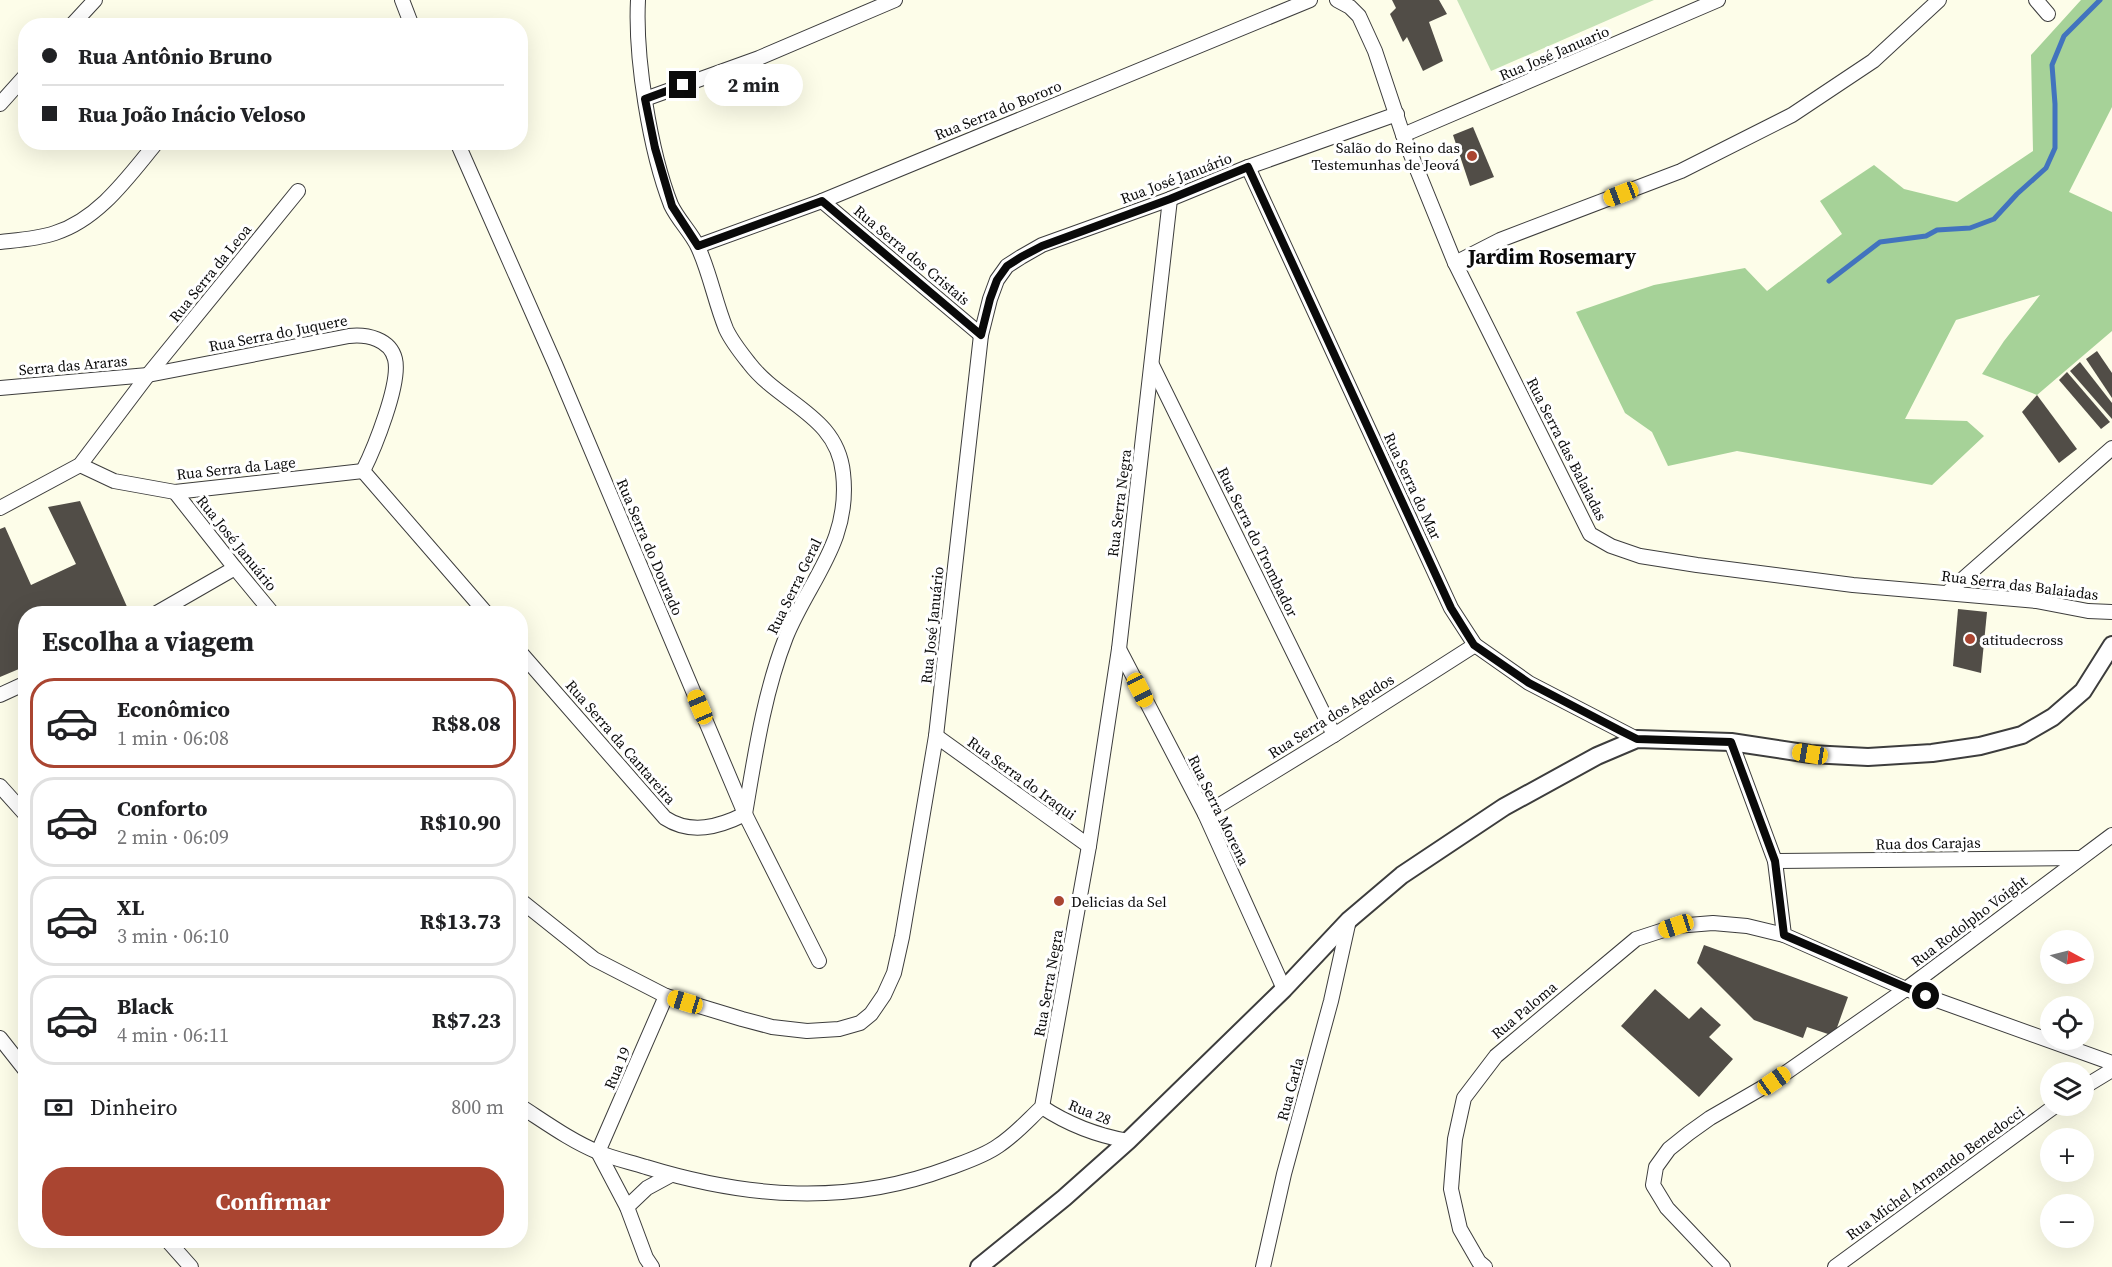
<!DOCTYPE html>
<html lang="pt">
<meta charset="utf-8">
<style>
body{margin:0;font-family:"Source Serif 4",serif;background:#f2f2f2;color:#202124;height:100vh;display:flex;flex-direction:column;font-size:22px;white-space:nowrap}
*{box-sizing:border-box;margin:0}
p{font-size:20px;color:#757577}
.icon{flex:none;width:33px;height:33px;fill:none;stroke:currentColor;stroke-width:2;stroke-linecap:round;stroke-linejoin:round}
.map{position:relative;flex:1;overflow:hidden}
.side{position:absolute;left:18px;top:606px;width:510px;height:642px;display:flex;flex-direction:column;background:#fff;border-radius:24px;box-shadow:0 6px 24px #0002}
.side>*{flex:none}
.banner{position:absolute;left:18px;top:18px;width:510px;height:132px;border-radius:24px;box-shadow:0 6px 24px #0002;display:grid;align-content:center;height:132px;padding:0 24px;background:#fff}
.needle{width:39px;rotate:97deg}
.controls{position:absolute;left:2040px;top:930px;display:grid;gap:12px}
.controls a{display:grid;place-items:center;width:54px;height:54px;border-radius:50%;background:#fff;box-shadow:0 6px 24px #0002;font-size:30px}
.end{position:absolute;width:27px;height:27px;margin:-14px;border:8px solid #0a0a0a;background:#fff;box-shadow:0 0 0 3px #fff}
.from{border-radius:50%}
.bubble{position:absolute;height:42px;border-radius:21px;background:#fff;box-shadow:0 6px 24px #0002;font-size:20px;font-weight:700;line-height:42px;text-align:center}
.car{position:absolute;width:18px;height:36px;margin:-18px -9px;border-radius:8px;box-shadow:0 0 4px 2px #0007;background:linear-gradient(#f5c518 24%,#345 0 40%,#f5c518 0 76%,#345 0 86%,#f5c518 0)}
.banner b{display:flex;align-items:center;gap:21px;height:57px;font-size:22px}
.banner b+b{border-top:2px solid #e0e0e0}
.banner i{width:15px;height:15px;background:#202124}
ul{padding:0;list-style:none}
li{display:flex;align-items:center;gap:18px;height:90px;margin:0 12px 9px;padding:0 12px;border:3px solid #e0e0e0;border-radius:24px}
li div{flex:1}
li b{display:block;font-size:22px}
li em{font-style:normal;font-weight:700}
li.selected{border-color:#aa4531}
li>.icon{width:54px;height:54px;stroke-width:1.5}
h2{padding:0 24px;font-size:27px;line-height:72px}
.pay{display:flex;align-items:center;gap:15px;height:66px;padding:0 24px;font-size:22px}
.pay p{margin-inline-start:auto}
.button{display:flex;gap:12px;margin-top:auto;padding:12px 24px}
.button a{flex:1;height:69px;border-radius:24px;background:#aa4531;color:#fff;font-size:24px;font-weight:700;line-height:69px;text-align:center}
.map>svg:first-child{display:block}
.green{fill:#c5e3b7}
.forest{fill:#a6d298}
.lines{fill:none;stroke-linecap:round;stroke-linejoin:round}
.stream{stroke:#4273be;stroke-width:5}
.building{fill:#514d47}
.minor-casing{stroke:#3d3d3d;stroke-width:16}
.tertiary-casing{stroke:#3d3d3d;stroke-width:20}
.minor{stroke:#fff;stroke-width:14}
.tertiary{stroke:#fff;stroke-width:16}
.route{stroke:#0a0a0a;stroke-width:8}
.poi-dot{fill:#aa4531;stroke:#fff;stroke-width:2}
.labels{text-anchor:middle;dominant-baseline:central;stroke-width:6;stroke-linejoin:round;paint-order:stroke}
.street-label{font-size:15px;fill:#0a0a0a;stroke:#fff}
.poi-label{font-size:15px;fill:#0a0a0a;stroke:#fff;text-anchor:start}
.district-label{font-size:21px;font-weight:bold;fill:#0a0a0a;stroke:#fff}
</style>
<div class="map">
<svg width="2112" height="1267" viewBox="0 0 2112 1267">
<rect width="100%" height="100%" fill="#fdfde9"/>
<!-- green -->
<path class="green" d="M1457,0H1654L1491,71Z"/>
<!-- forest -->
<path class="forest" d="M2081,0H2112V107L2069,192L2112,212V331L2037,395L1982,374L2004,341L2040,295L1956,320L1905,419L1967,421L1984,436L1932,485L1737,451L1668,466L1652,432L1625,413L1576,312L1654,285L1745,268L1767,291L1842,234L1820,201L1874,165L1904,189L1957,202L2033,151L2031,55Z"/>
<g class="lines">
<!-- stream -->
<path class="stream" d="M1829,281L1880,242L1926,236L1937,230L1970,228L1994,219L2017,194L2046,168L2055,148V104L2052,65L2064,36L2100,0"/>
</g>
<!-- building -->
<g class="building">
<path d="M1392,0H1439L1447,14L1429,22L1443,61L1423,71L1407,37L1403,42L1390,14L1396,8Z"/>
<path d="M1473,127L1494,177L1470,186L1453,135Z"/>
<path d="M2097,351L2112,373V398L2086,359Z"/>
<path d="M2080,362L2112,403V419L2070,371Z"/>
<path d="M2067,372L2110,422L2101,429L2059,380Z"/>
<path d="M2037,395L2077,449L2059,463L2022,412Z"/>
<path d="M80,501L128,609L121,614H26V666L0,677V529L5,527L31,585L76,564L48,507Z"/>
<path d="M1958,609L1987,612L1981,673L1953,666Z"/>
<path d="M1704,945L1848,997L1834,1036L1807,1027L1803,1038L1754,1020L1697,963Z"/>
<path d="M1655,989L1689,1019L1701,1007L1721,1025L1709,1037L1733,1059L1699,1097L1621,1026Z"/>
</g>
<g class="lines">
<defs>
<g id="minor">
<path d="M402,0L412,26"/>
<path d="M638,0C635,58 650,151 671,205C678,220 691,232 698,247C710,273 715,302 726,329C731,340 741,353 749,363C780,404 837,415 843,473C851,542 809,580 786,637C764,693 755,755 745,814"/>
<path d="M1337,0L1350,7L1359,16L1375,51L1403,135L1455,263L1590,534L1611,546L1640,556L1697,565L1853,585L2036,601L2088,611L2112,612"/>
<path d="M2036,0L2048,14"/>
<path d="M71,26L95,0"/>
<path d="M645,99L759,58L895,0"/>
<path d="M0,104L26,75"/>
<path d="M1403,135L1718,0"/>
<path d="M457,142L555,364L745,814L819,961"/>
<path d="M1248,167L1451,608L1475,645L1529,683L1637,739"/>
<path d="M822,201L981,335"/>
<path d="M0,242C18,240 37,239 55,233C99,219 128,177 157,142"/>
<path d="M698,246L822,201L1310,0"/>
<path d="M1455,263L1500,240L1681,171L1792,115L1873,61L1939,0"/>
<path d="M1152,365L1334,735"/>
<path d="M0,388L148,375L349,336C367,334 390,339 395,359C401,383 374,449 363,471"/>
<path d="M80,465L114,481L175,492L363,471"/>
<path d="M363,471L487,614"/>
<path d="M175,492L235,568L273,614"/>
<path d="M0,508L80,465L148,375L298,191"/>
<path d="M1947,593L2112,448"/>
<path d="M155,614L235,568"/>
<path d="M1119,649L1205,814L1284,989"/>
<path d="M520,652L665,818C691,835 719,827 745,814"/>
<path d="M0,695L26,683"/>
<path d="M936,736L1089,846"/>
<path d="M1731,742L1775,861L1784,935L1906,989L2112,1063"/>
<path d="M0,786L26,815"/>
<path d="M1205,814L1334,735L1475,645"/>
<path d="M1775,861L2080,858"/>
<path d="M520,900L594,959L666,996L742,1019L772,1027L807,1031L839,1029L860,1023L871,1014L884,995L894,973L902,937L936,736L981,335L990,299L997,280L1007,266L1021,257L1042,245L1170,199L1248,167L1397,114"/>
<path d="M0,1038L26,1071"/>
<path d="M2084,1087L2112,1070"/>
<path d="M520,1106C545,1122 571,1141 598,1152C614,1159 631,1162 646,1167C747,1198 848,1206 949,1168C965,1162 984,1156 998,1146C1015,1135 1028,1120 1042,1107L1089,846L1119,649L1170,199"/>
<path d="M1042,1107C1069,1125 1095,1135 1128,1141"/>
<path d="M598,1152L666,996"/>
<path d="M598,1152L627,1207L646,1258L652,1267"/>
<path d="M627,1207L647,1188L671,1175"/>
<path d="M167,1240L191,1267"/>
<path d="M1263,1267L1284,1174L1331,1001L1349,920"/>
<path d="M1485,1267L1479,1262L1460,1229L1451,1189L1455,1139L1464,1098L1496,1056L1636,939L1676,926L1713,923L1747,926L1784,935"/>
<path d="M1723,1267L1667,1208L1653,1185L1656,1167L1669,1149L1689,1133L1710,1118L1774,1081L1906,989L2112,835"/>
<path d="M1835,1267L2055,1106"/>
</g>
<path id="tertiary" d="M979,1267L1064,1198L1128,1141L1284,989L1349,920L1402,875L1504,807L1597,756L1637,739L1731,742L1810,754L1868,757L1932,753L1980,746L2022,735L2053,717L2083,691L2112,645"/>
</defs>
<!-- minor casing -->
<use href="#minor" class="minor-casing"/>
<!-- tertiary casing -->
<use href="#tertiary" class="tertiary-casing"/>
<!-- minor -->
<use href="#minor" class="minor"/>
<!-- tertiary -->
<use href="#tertiary" class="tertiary"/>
</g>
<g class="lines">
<!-- route -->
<path class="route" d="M683,85L645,99L655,148L672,206L698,246L822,201L981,335L990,299L997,280L1007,266L1021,257L1042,246L1170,199L1248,167L1451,608L1474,645L1529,683L1621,731L1637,739L1731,742L1775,861L1784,935L1926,996"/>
</g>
<!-- markers -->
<g class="poi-dot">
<circle cx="1472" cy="156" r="6"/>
<circle cx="1970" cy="639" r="6"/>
<circle cx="1059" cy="901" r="6"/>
</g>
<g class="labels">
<!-- street labels -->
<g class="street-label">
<text transform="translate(1554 53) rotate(-23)">Rua José Januario</text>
<text transform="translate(998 110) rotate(-22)">Rua Serra do Bororo</text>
<text transform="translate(1176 178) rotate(-21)">Rua José Januário</text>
<text transform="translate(912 255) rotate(40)">Rua Serra dos Cristais</text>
<text transform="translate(210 273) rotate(-51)">Rua Serra da Leoa</text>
<text transform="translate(278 333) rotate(-11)">Rua Serra do Juquere</text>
<text transform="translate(73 365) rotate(-5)">Serra das Araras</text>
<text transform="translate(1567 449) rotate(63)">Rua Serra das Balaiadas</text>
<text transform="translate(236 468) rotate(-6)">Rua Serra da Lage</text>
<text transform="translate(1413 486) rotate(65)">Rua Serra do Mar</text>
<text transform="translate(1119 503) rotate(-83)">Rua Serra Negra</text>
<text transform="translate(1258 542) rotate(64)">Rua Serra do Trombador</text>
<text transform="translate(237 543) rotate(51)">Rua José Januário</text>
<text transform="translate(650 547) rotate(67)">Rua Serra do Dourado</text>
<text transform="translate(2020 585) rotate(7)">Rua Serra das Balaiadas</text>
<text transform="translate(794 586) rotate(-64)">Rua Serra Geral</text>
<text transform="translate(932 625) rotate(-84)">Rua José Januário</text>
<text transform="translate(1331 716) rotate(-32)">Rua Serra dos Agudos</text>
<text transform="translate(621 742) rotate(49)">Rua Serra da Cantareira</text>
<text transform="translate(1022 778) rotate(36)">Rua Serra do Iraqui</text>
<text transform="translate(1219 810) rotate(64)">Rua Serra Morena</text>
<text transform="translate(1928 843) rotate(-1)">Rua dos Carajas</text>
<text transform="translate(1969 921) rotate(-37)">Rua Rodolpho Voight</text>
<text transform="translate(1048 983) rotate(-80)">Rua Serra Negra</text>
<text transform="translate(1524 1010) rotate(-40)">Rua Paloma</text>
<text transform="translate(617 1068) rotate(-67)">Rua 19</text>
<text transform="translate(1290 1089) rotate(-75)">Rua Carla</text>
<text transform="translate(1090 1112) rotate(22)">Rua 28</text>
<text transform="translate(1935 1173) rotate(-36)">Rua Michel Armando Benedocci</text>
</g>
<!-- poi labels -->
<g class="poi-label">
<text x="1460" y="147" text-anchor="end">Salão do Reino das<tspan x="1460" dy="17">Testemunhas de Jeová</tspan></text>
<text x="1982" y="639">atitudecross</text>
<text x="1071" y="901">Delicias da Sel</text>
</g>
<!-- district labels -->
<g class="district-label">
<text x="1552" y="256">Jardim Rosemary</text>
</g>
</g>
</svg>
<div class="controls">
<a><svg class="needle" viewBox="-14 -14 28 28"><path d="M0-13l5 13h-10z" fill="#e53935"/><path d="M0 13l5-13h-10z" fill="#757577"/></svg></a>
<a><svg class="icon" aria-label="locate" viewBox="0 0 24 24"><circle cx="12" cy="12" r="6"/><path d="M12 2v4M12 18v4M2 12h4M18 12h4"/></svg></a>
<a><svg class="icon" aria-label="layers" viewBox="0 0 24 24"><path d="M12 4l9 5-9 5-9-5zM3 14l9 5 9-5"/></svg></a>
<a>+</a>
<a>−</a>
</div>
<i class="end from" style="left:1926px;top:996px"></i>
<i class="end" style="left:683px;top:85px"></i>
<div class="bubble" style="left:704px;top:64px;width:99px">2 min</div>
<i class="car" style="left:1621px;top:194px;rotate:249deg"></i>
<i class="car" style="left:1140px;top:690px;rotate:153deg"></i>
<i class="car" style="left:700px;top:707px;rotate:337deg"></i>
<i class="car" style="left:1810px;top:754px;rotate:279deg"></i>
<i class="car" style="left:1676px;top:926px;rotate:252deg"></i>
<i class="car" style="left:685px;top:1002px;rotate:287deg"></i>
<i class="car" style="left:1774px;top:1081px;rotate:55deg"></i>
<div class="banner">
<b><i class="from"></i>Rua Antônio Bruno</b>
<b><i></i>Rua João Inácio Veloso</b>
</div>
<section class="side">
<h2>Escolha a viagem</h2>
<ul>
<li class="selected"><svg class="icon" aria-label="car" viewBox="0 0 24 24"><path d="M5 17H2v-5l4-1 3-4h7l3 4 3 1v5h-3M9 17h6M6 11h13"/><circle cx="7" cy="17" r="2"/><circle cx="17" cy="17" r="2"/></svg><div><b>Econômico</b><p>1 min · 06:08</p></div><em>R$8.08</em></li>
<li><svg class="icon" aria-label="car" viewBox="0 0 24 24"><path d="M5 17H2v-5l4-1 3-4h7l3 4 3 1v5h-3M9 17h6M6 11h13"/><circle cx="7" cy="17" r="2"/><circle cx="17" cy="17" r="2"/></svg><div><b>Conforto</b><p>2 min · 06:09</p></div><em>R$10.90</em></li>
<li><svg class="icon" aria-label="car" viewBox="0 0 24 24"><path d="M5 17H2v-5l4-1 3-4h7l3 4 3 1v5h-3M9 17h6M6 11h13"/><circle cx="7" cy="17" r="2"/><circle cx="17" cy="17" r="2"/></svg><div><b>XL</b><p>3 min · 06:10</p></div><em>R$13.73</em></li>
<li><svg class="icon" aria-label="car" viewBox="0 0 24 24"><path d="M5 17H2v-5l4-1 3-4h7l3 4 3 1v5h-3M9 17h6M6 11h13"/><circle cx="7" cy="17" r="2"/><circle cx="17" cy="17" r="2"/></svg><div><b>Black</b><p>4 min · 06:11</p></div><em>R$7.23</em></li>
</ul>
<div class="pay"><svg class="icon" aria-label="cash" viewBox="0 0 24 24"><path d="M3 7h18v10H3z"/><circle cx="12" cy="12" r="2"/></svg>Dinheiro<p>800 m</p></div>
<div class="button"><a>Confirmar</a></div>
</section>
</div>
